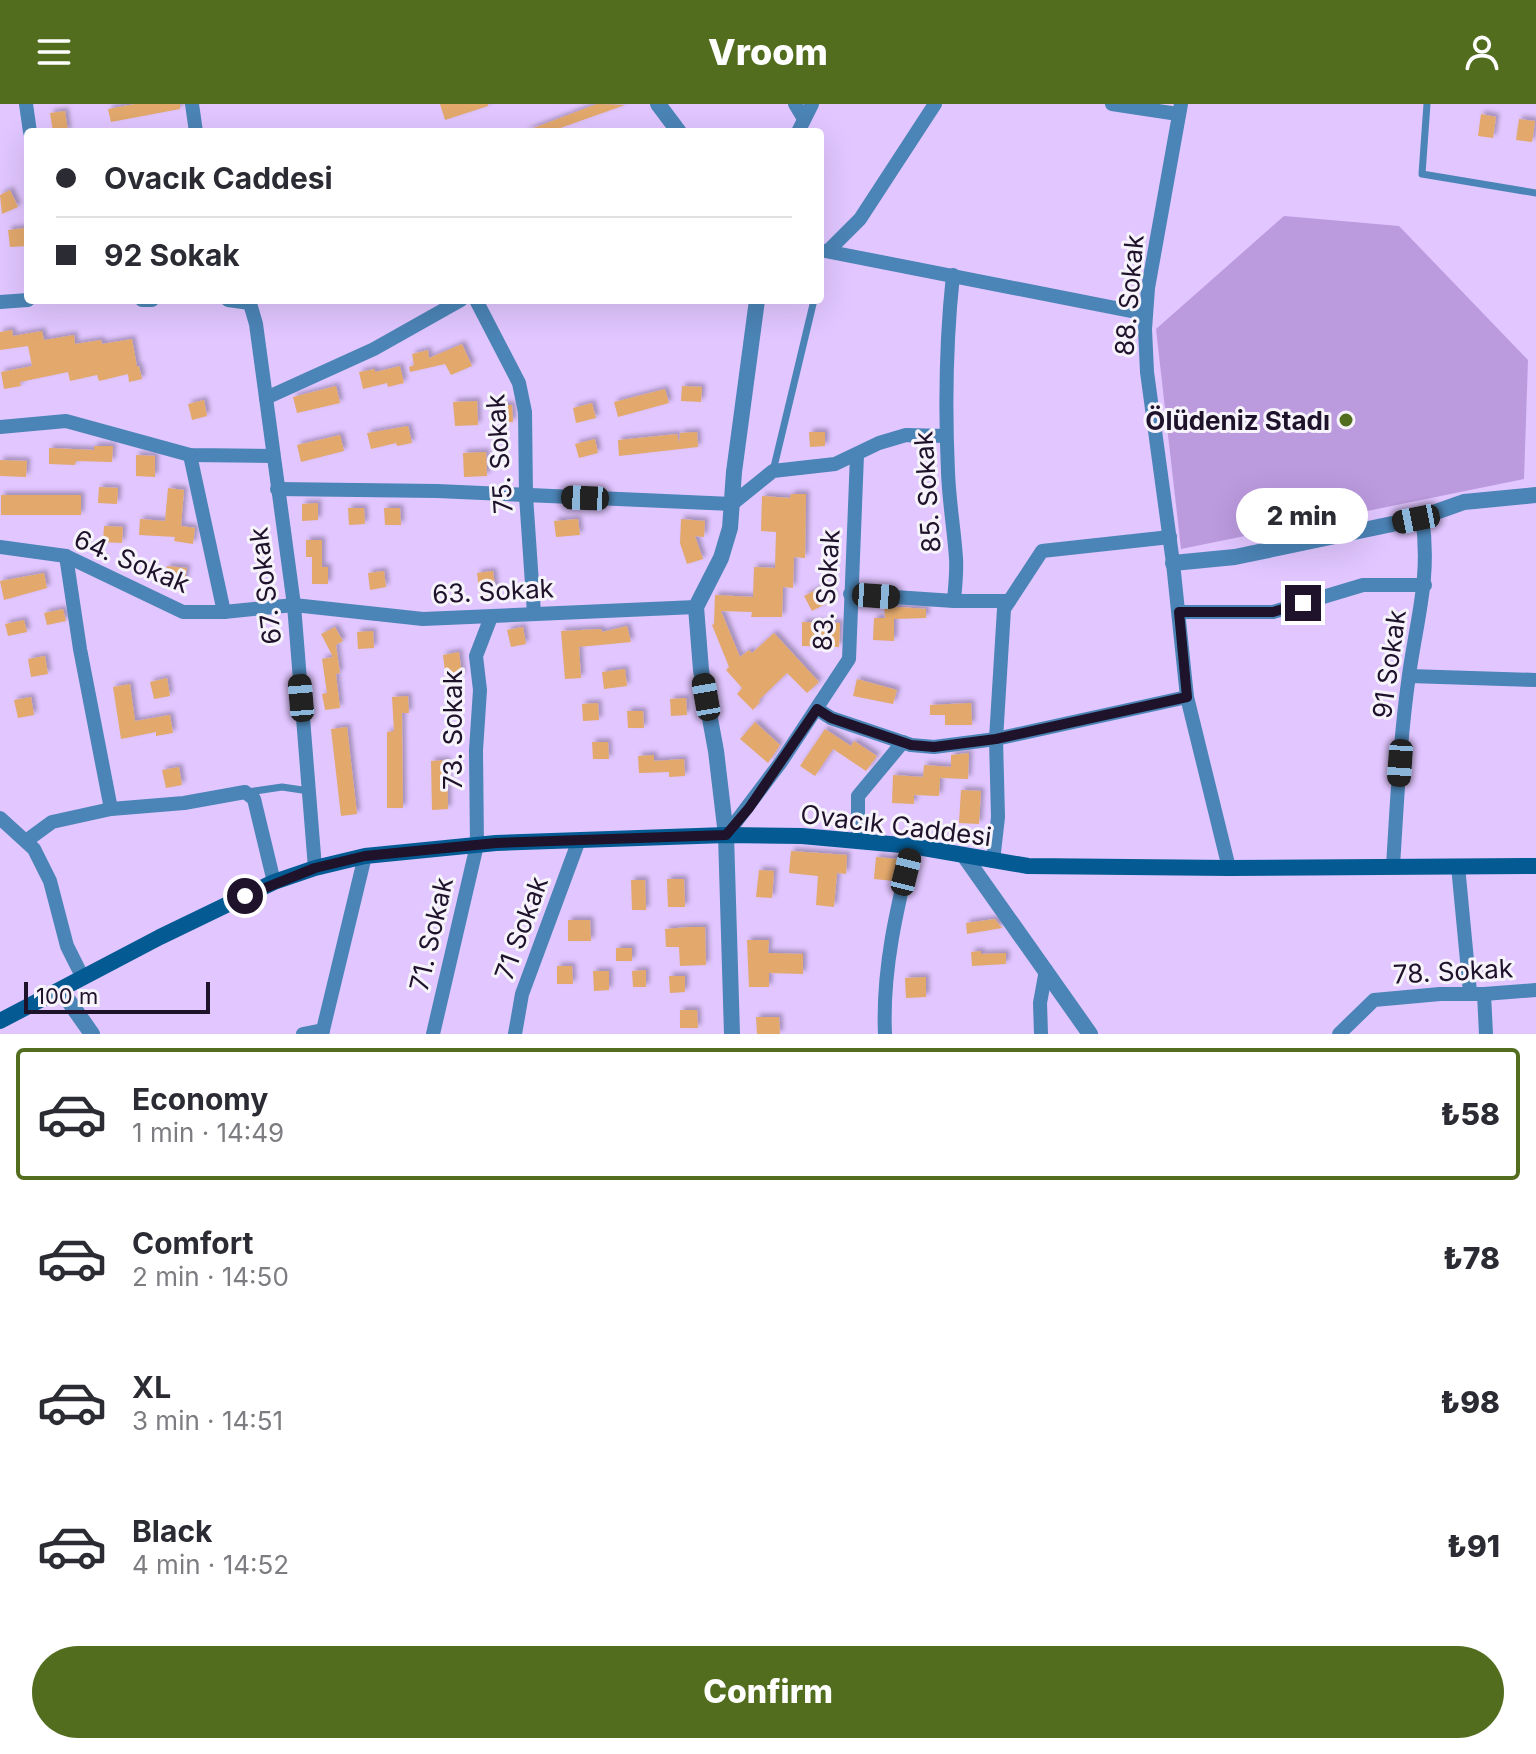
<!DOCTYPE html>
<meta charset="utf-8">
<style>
body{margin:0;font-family:Inter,sans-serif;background:#f2f2f3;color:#2b2b33;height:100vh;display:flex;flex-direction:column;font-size:30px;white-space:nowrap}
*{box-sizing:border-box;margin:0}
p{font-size:26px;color:#7c7c81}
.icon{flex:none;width:44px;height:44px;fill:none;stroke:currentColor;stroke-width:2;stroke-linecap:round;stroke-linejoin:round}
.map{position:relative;height:930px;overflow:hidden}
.panel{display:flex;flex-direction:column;background:#fff;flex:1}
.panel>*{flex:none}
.guide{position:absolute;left:24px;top:24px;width:800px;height:176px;border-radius:8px;box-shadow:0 8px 32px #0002;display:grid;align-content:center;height:176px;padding:0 32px;background:#fff}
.scale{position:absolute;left:24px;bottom:20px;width:186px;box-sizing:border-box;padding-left:8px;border:4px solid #1f122b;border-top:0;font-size:22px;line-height:28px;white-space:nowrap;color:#1f122b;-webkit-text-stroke:6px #f6f3fa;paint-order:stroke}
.end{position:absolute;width:36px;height:36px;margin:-18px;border:10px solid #1f122b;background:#fff;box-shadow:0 0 0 4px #fff}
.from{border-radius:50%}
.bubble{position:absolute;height:56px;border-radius:28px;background:#fff;box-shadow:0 8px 32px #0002;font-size:26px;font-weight:800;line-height:56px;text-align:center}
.car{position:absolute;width:24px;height:48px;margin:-24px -12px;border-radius:10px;box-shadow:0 0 6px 2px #0007;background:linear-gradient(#222 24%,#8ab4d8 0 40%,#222 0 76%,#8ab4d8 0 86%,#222 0)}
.guide b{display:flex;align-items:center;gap:28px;height:76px;font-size:30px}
.guide b+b{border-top:2px solid #e1e1e2}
.guide i{width:20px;height:20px;background:#2b2b33}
ul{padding:14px 0 0;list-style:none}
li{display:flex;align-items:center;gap:24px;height:132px;margin:0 16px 12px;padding:0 16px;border:4px solid transparent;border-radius:8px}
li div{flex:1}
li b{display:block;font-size:30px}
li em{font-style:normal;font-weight:800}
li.on{border-color:#536d1f}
li>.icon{width:72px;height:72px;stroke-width:1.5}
.primary-button{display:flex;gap:16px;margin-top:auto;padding:16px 32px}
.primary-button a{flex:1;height:92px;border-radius:48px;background:#536d1f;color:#fff;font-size:32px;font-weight:800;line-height:92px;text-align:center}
header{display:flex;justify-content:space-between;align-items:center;height:104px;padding:0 32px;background:#536d1f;color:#fff;font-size:36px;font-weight:800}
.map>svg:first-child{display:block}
.green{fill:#bb9ade}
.building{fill:#e2a86c;filter:url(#shadow)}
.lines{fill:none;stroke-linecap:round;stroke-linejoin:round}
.service{stroke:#4b84b6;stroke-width:7}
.minor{stroke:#4b84b6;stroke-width:14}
.tertiary{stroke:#4b84b6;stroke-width:16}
.secondary{stroke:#045b94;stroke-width:16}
.route{stroke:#1f122b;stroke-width:10}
.poi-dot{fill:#536d1f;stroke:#f6f3fa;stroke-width:3}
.labels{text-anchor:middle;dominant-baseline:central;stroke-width:6;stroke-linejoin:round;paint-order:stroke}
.street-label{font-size:26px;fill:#1f122b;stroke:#f6f3fa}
.poi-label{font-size:26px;font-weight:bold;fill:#1f122b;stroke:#f6f3fa;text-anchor:end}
</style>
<header><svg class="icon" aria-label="menu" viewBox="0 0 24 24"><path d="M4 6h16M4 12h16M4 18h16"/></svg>Vroom<svg class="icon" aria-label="person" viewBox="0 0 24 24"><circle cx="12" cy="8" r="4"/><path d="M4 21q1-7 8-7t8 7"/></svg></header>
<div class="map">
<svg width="1536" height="930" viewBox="0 0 1536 930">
<defs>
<filter id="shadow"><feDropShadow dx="3.5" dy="-3.5" stdDeviation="2" flood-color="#0004"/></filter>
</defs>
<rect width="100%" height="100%" fill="#e1c6ff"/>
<!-- green -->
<path class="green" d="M1284,112L1399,122L1528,256L1524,375L1181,445L1156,225Z"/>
<!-- building -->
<g class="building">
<path d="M135,0H180V5L111,18L108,5Z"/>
<path d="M440,0H488V2L445,16Z"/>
<path d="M597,0L625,1L549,28H523Z"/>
<path d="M65,7L68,28H53L50,9Z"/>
<path d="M1481,10L1496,13L1493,34L1478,32Z"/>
<path d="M1519,15L1535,17L1532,38L1516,36Z"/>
<path d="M10,86L18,103L2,110L0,91Z"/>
<path d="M25,124L27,142L10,143L8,126Z"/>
<path d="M12,226L13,232L42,227L44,236L74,231L75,240L101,236L102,240L132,235L137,263L139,262L142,275L129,278L128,270L99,277L97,271L70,277L68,268L20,278L21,282L4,285L1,268L32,262L28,242L0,246V228Z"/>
<path d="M462,240L472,262L451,271L445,260L410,268L409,263L414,261L412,250L428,246L429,254Z"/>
<path d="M400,262L404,279L388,283L387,279L363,285L359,268L375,265V268Z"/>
<path d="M336,282L340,299L297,309L293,293Z"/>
<path d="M682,282L702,283L701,298L681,297Z"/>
<path d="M665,285L669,299L618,313L614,298Z"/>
<path d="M204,296L207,312L192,316L188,300Z"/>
<path d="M477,297L478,321L455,322L453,298Z"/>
<path d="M592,299L596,314L576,319L573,304Z"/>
<path d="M496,301H512L513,318H497Z"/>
<path d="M408,322L412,339L397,342L396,339L371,345L367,329Z"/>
<path d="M697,328L698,343L619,352L618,336L677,330L679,339L680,329Z"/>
<path d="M809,328H825V342L810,343Z"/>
<path d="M340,331L344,347L301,358L297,341Z"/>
<path d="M595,335L598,349L579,354L575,340Z"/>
<path d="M94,342H113L112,358L76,357L75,361L49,360V344L94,346Z"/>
<path d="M486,348L487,372L464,373L463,349Z"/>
<path d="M136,351L155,352V373L136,372Z"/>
<path d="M0,356L27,357L26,373L0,372Z"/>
<path d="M99,383L118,384L117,400L98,399Z"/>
<path d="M168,384L184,386L181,422L195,424L193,440L174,437L175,433L139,431L140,415L165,417Z"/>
<path d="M791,390H806L805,454L794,453L793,484L783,483L782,513H751L752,508L721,507L740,553L749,546L752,549L774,529L819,578L807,589L787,569L759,596L760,598L753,606L737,590L742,584L726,566L729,563L712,521L714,520L715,491L753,493L754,463L775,464L776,428L761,427L762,392L790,394Z"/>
<rect x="1" y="391" width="80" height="20"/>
<path d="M318,399V416L302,417V400Z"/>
<path d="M348,404H364L365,420L349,421Z"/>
<path d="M384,404H400L401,421H385Z"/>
<path d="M578,415L580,431L556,433L554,417Z"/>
<path d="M681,415L705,417L704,433L695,432L703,455L687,460L680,439Z"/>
<path d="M104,422L123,423L122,439L103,438Z"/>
<path d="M306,436H322V463H328V480H312V453H306Z"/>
<path d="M167,462L187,464L184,480L165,477Z"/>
<path d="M384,467L386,483L370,486L368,469Z"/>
<path d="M493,467L496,491L480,493L477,469Z"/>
<path d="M44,469L47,484L4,496L0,477Z"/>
<path d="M827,480L835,495L812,507L804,492Z"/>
<path d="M884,502L926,505V514L894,515V537L873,536L874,514H885Z"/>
<path d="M63,505L66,517L47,521L44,509Z"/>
<path d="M24,516L27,528L8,532L5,520Z"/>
<path d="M802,518L840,519L839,543L802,542Z"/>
<path d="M627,522L631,538L579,543L581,574L565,575L561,527L601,525L602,528Z"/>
<path d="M335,523L343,537L336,541L340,569L336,570L340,604L325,606L322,590L327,589L322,555L333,553L321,530Z"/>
<path d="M523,523L526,540L511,543L507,526Z"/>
<path d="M373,527L374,544L358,545L357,528Z"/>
<path d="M459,548L462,572L446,575L443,551Z"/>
<path d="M45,552L48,570L31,573L28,555Z"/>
<path d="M625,565L627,582L604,585L602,568Z"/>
<path d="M167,574L170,592L154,595L150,578Z"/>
<path d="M857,575L897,586L893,600L853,592Z"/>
<path d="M130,580L135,617L170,611L173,629L156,632V628L121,635L113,583Z"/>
<path d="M408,592L409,609H402L403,704H387V628L394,627L392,593Z"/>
<path d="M31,593L34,611L18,614L14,596Z"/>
<path d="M686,594L687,611L671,612L670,595Z"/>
<path d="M598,599L599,616L583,617L582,600Z"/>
<path d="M971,599L972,621H945V611H930V601Z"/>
<path d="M627,607H643L644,624H628Z"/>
<path d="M755,618L780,641L768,659L740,635Z"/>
<path d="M347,623L357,710L341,712L331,625Z"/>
<path d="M825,625L851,642L854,637L877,652L866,667L833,645L815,672L800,662Z"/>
<path d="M592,638H608L609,655H593Z"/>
<path d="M969,649L968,675L940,674L939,692L914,691V700L892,699L893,671L923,673L924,661L951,663V651Z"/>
<path d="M654,651V657L684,655L685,672L669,673V668L639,669L638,652Z"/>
<path d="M447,656L448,705L432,706L431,657Z"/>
<path d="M179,663L182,681L166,684L162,666Z"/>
<path d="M961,686L981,687L979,720L959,719Z"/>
<path d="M791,747L847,751L846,770L837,769L834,803L816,801L818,772L789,769Z"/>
<path d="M876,753L897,755L894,777L874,775Z"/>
<path d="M759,766L774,767L772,794L756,793Z"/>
<path d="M667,775H684L685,803H668Z"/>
<path d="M631,776H645L646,806H632Z"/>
<path d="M995,815L1002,824L967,830L966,819Z"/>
<path d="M568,816H590L591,837H568Z"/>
<path d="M690,823H705L706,861L680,862L679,843H666L665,825Z"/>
<path d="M747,836H769L768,849L803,850V870L769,869V883H749Z"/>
<rect x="616" y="844" width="16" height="13"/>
<path d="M981,847V850L1006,849V860L972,862L971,848Z"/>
<path d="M557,862H572L573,880H557Z"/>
<path d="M646,866V883H633L632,867Z"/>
<path d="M593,867H609V886L594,887Z"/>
<path d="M669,872H685V888L670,889Z"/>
<path d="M926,873V893L906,894L905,874Z"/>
<path d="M680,906H697L698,924H680Z"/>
<path d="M756,913H779L780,930H757Z"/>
</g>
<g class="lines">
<!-- service -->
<g class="service">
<path d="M1427,0L1422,70L1536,89"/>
<path d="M773,367L814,196"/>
<path d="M248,688L282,683L309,687"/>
</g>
<!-- minor -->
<g class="minor">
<path d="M26,0L30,28"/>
<path d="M192,0L196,28"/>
<path d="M795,0L804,15"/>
<path d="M1112,0L1178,10"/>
<path d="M1181,0L1148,184L1145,225L1147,268L1173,459L1187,593L1229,764"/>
<path d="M798,28L812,0"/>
<path d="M820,146L1146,210"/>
<path d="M828,147L860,115L935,0"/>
<path d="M142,196H152"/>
<path d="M228,196L250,199"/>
<path d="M249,196L256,220L294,501L315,764"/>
<path d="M476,196L519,279L525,308L526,392L534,509"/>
<path d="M0,198L28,196"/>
<path d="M266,294L374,245L461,196"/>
<path d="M0,323L66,317L190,351L273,352"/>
<path d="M190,351L224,508"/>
<path d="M277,385L437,387L732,400L773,367L835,360L879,339L906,331L946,332"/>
<path d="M0,443L66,452L183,508H224L294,501L423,515L696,503"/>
<path d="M66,452L80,545L111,705"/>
<path d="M850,490L954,497C955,483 957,468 956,454C954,425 949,397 948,368C945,303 946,236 953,171"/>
<path d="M954,497H1009"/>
<path d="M1179,508H1273L1363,481H1425"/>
<path d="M1409,572L1536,576"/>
<path d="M817,605L831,614L911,641L934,643L996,635L1187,593"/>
<path d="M0,714L34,745L50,777L67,842L83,874"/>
<path d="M726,731L781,658L849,555L857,351"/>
<path d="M26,737L52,718L111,705L184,699L245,688L254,695L274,778"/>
<path d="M858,737V692L903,638"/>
<path d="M993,757L998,713L996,635L1004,505L1042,447L1170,433"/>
<path d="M1393,762C1397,699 1400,634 1409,571C1417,514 1431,472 1422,413"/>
<path d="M1458,762L1470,888"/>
<path d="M1484,890L1486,930"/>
<path d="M303,930L323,926"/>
<path d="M322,930L365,752"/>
<path d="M433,930L477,741L476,646L480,586L476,552L491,513"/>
<path d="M515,930L522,890L579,736"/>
<path d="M885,930C882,866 897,804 912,742"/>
<path d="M1041,930L1040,899L1046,866"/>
<path d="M1339,930L1374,896L1440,890H1484L1536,886"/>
</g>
<!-- tertiary -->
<g class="tertiary">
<path d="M658,0L679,28"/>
<path d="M1173,459L1235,453L1416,415L1464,398L1536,391"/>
<path d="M965,753L1090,930"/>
<path d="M61,886L92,930"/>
<path d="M732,930L726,731L716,647L701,566L696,503L721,454L730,424L734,368L757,196"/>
</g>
<!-- secondary -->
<path class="secondary" d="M0,917L160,833L274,778L315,764L365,752L496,739L726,731L802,732L912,742L1028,762L1229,764L1536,762"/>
</g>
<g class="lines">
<!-- route -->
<path class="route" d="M245,792L315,764L365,752L496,739L726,731L749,704L817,605L831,614L911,641L934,643L996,635L1187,593L1179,508H1273L1303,499"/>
</g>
<!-- markers -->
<circle class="poi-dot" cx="1346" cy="316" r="8"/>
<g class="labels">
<!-- street labels -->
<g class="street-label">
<text transform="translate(1129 191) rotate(-85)">88. Sokak</text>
<text transform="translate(499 350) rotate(-94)">75. Sokak</text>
<text transform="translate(927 388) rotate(-94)">85. Sokak</text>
<text transform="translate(132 457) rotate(23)">64. Sokak</text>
<text transform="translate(265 482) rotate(-97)">67. Sokak</text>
<text transform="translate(826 486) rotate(-86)">83. Sokak</text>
<text transform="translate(493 487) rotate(-3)">63. Sokak</text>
<text transform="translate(1389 560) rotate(-82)">91 Sokak</text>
<text transform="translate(452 626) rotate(-90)">73. Sokak</text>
<text transform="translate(896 721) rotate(7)">Ovacık Caddesi</text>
<text transform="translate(521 824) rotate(-70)">71 Sokak</text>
<text transform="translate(431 830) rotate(-77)">71. Sokak</text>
<text transform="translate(1453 867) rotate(-3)">78. Sokak</text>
</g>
<!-- poi labels -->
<g class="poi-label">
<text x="1330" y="316">Ölüdeniz Stadı</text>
</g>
</g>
</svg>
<div class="scale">100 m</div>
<i class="end from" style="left:245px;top:792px"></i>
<i class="end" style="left:1303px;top:499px"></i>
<div class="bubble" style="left:1236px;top:384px;width:132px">2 min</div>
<i class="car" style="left:585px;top:394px;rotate:272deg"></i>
<i class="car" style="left:1416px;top:415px;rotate:259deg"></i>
<i class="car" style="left:876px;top:492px;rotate:94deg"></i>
<i class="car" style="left:706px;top:593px;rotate:350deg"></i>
<i class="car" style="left:301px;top:594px;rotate:355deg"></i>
<i class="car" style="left:1400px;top:659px;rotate:184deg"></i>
<i class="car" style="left:906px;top:768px;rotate:14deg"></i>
<div class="guide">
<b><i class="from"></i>Ovacık Caddesi</b>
<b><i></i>92 Sokak</b>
</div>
</div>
<section class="panel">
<ul>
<li class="on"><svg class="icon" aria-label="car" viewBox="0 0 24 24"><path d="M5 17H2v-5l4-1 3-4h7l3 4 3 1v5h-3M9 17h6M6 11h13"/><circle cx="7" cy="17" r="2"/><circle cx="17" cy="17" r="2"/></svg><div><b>Economy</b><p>1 min · 14:49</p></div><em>₺58</em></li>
<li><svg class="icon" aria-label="car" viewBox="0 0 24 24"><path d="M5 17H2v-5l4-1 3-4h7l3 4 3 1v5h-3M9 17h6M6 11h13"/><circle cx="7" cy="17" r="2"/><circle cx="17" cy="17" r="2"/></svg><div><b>Comfort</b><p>2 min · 14:50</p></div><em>₺78</em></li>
<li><svg class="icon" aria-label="car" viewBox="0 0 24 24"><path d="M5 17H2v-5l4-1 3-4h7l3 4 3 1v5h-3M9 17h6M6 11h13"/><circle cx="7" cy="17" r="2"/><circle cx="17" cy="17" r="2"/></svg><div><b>XL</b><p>3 min · 14:51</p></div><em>₺98</em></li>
<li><svg class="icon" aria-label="car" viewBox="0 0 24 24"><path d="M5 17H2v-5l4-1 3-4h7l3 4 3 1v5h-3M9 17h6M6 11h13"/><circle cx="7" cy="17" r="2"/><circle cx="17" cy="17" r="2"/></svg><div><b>Black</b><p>4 min · 14:52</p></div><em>₺91</em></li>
</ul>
<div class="primary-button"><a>Confirm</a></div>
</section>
